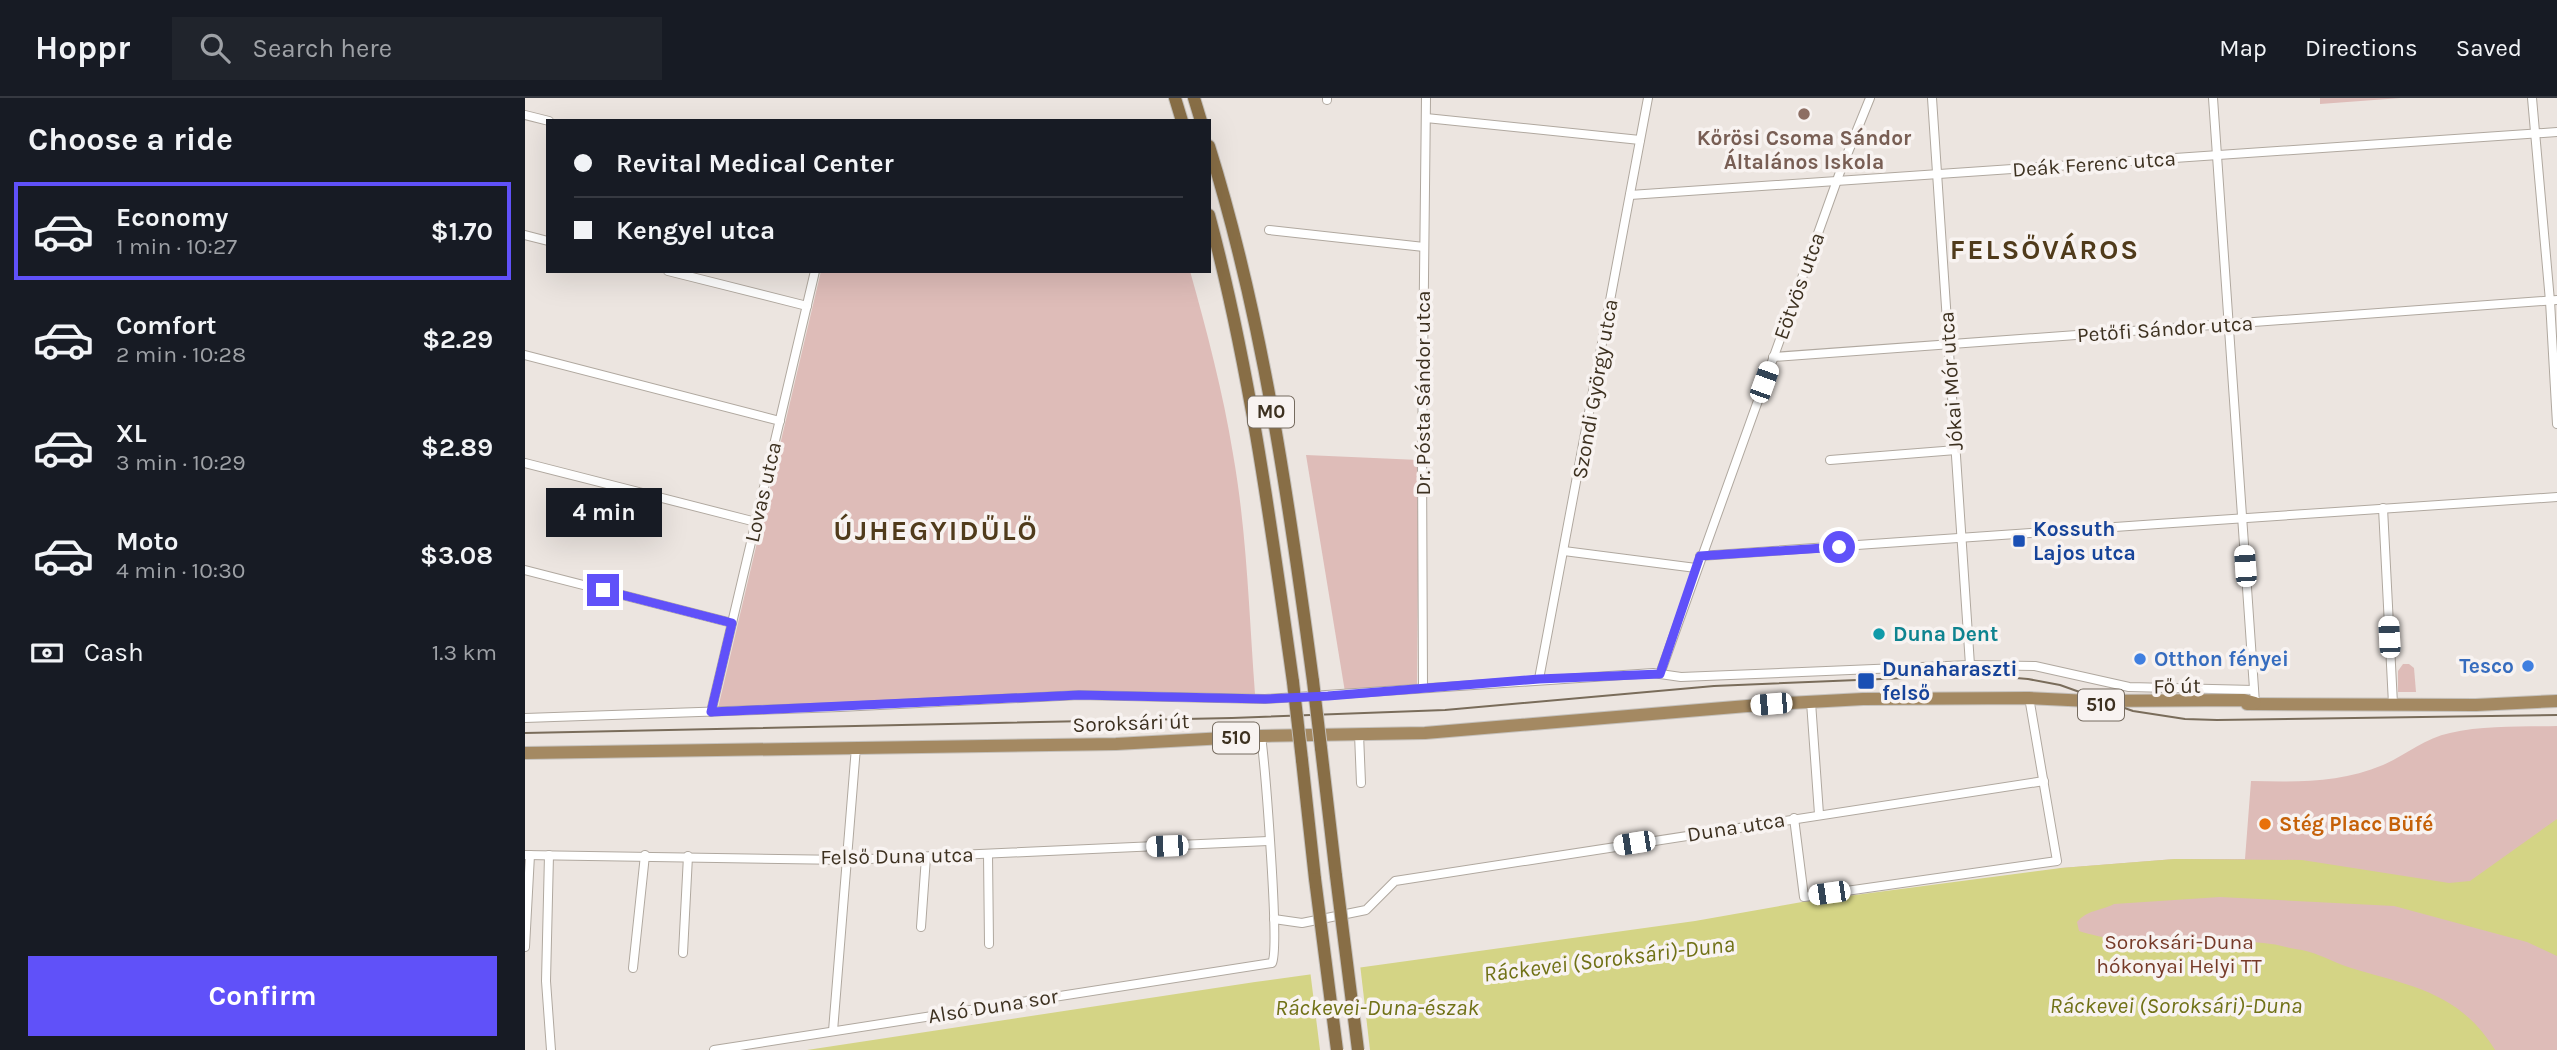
<!DOCTYPE html>
<meta charset="utf-8">
<style>
body{margin:0;font-family:Karla,sans-serif;background:#20242c;color:#f1f3f6;height:100vh;display:flex;flex-direction:column;font-size:26px;white-space:nowrap}
*{box-sizing:border-box;margin:0}
p{font-size:23px;color:#9ea1a6}
.icon{flex:none;width:38px;height:38px;fill:none;stroke:currentColor;stroke-width:2;stroke-linecap:round;stroke-linejoin:round}
.map{position:relative;flex:1;overflow:hidden}
.side{display:flex;flex-direction:column;background:#171b24;width:525px}
.side>*{flex:none}
.banner{position:absolute;left:21px;top:21px;width:665px;height:154px;border-radius:0px;box-shadow:0 7px 28px #0002;display:grid;align-content:center;height:154px;padding:0 28px;background:#171b24}
.end{position:absolute;width:32px;height:32px;margin:-16px;border:9px solid #6051f9;background:#fff;box-shadow:0 0 0 4px #fff}
.from{border-radius:50%}
.bubble{position:absolute;height:49px;border-radius:0px;background:#171b24;box-shadow:0 7px 28px #0002;font-size:23px;font-weight:700;line-height:49px;text-align:center}
.car{position:absolute;width:21px;height:42px;margin:-21px -10px;border-radius:9px;box-shadow:0 0 5px 2px #0007;background:linear-gradient(#fff 24%,#345 0 40%,#fff 0 76%,#345 0 86%,#fff 0)}
.banner b{display:flex;align-items:center;gap:24px;height:66px;font-size:26px}
.banner b+b{border-top:2px solid #363941}
.banner i{width:18px;height:18px;background:#f1f3f6}
ul{padding:0;list-style:none}
li{display:flex;align-items:center;gap:21px;height:98px;margin:0 14px 10px;padding:0 14px;border:4px solid transparent;border-radius:0px}
li div{flex:1}
li b{display:block;font-size:26px}
li em{font-style:normal;font-weight:700}
li.selected{border-color:#6051f9}
li>.icon{width:63px;height:63px;stroke-width:1.5}
h2{padding:0 28px;font-size:32px;line-height:84px}
.pay{display:flex;align-items:center;gap:18px;height:77px;padding:0 28px;font-size:26px}
.pay p{margin-inline-start:auto}
.button{display:flex;gap:14px;margin-top:auto;padding:14px 28px}
.button a{flex:1;height:80px;border-radius:0px;background:#6051f9;color:#fff;font-size:28px;font-weight:700;line-height:80px;text-align:center}
header{display:flex;align-items:center;gap:42px;box-sizing:border-box;height:98px;padding:0 35px;background:#171b24;border-bottom:2px solid #363941}
header strong{font-size:33px}
nav{display:flex;gap:38px;margin-inline-start:auto;font-size:24px}
.search{width:490px;height:63px;background:#20242c;display:flex;align-items:center;gap:18px;box-sizing:border-box;padding:0 24px;border-radius:0px;color:#9ea1a6;font-size:26px}
main{display:flex;flex:1;min-height:0}
.map>svg:first-child{display:block}
.green{fill:#debcb8}
.water{fill:#d4d485}
.pier{fill:#ece5e0}
.lines{fill:none;stroke-linecap:round;stroke-linejoin:round}
.minor-casing{stroke:#b0a89f;stroke-width:10}
.primary-casing{stroke:#c5c1bc;stroke-width:14}
.trunk-casing{stroke:#c5c1bc;stroke-width:14}
.minor{stroke:#fff;stroke-width:8}
.primary{stroke:#a48962;stroke-width:12}
.trunk{stroke:#886e46;stroke-width:12}
.tram{stroke:#796c5a;stroke-width:2}
.trunk-bridge-casing{stroke:#c5c1bc;stroke-width:14;stroke-linecap:butt}
.trunk-bridge{stroke:#886e46;stroke-width:12}
.route{stroke:#6051f9;stroke-width:9}
.education-dot{fill:#8d6e63;stroke:#f8f3f1;stroke-width:2.5}
.transit-dot{fill:#1a4fb4;stroke:#f8f3f1;stroke-width:2.5}
.culture-dot{fill:#0f9aa8;stroke:#f8f3f1;stroke-width:2.5}
.shop-dot{fill:#3f7fe0;stroke:#f8f3f1;stroke-width:2.5}
.food-dot{fill:#e8710a;stroke:#f8f3f1;stroke-width:2.5}
.labels{text-anchor:middle;dominant-baseline:central;stroke-width:7;stroke-linejoin:round;paint-order:stroke}
.shield{fill:#f8f3f1;stroke:#756b5f;stroke-width:2}
.shield-label{font-size:19px;font-weight:bold;fill:#3d3120}
.education-label{font-size:21px;font-weight:bold;fill:#785e54;stroke:#f8f3f1}
.street-label{font-size:21px;fill:#3d3120;stroke:#f8f3f1}
.transit-label{font-size:21px;font-weight:bold;fill:#164399;stroke:#f8f3f1;text-anchor:start}
.culture-label{font-size:21px;font-weight:bold;fill:#0d838f;stroke:#f8f3f1;text-anchor:start}
.shop-label{font-size:21px;font-weight:bold;fill:#366cbe;stroke:#f8f3f1;text-anchor:start}
.food-label{font-size:21px;font-weight:bold;fill:#c56008;stroke:#f8f3f1;text-anchor:start}
.park-label{font-size:21px;fill:#763a28;stroke:#f8f3f1}
.water-label{font-size:23px;font-style:italic;fill:#707116;stroke:#f8f3f1}
.district-label{font-size:28px;font-weight:bold;letter-spacing:2px;fill:#503b1b;stroke:#f8f3f1}
</style>
<header>
<strong>Hoppr</strong>
<div class="search"><svg class="icon" aria-label="search" viewBox="0 0 24 24"><circle cx="10" cy="10" r="6"/><path d="M15 15l6 6"/></svg>Search here</div>
<nav><a>Map</a><a>Directions</a><a>Saved</a></nav>
</header>
<main>
<section class="side">
<h2>Choose a ride</h2>
<ul>
<li class="selected"><svg class="icon" aria-label="car" viewBox="0 0 24 24"><path d="M5 17H2v-5l4-1 3-4h7l3 4 3 1v5h-3M9 17h6M6 11h13"/><circle cx="7" cy="17" r="2"/><circle cx="17" cy="17" r="2"/></svg><div><b>Economy</b><p>1 min · 10:27</p></div><em>$1.70</em></li>
<li><svg class="icon" aria-label="car" viewBox="0 0 24 24"><path d="M5 17H2v-5l4-1 3-4h7l3 4 3 1v5h-3M9 17h6M6 11h13"/><circle cx="7" cy="17" r="2"/><circle cx="17" cy="17" r="2"/></svg><div><b>Comfort</b><p>2 min · 10:28</p></div><em>$2.29</em></li>
<li><svg class="icon" aria-label="car" viewBox="0 0 24 24"><path d="M5 17H2v-5l4-1 3-4h7l3 4 3 1v5h-3M9 17h6M6 11h13"/><circle cx="7" cy="17" r="2"/><circle cx="17" cy="17" r="2"/></svg><div><b>XL</b><p>3 min · 10:29</p></div><em>$2.89</em></li>
<li><svg class="icon" aria-label="car" viewBox="0 0 24 24"><path d="M5 17H2v-5l4-1 3-4h7l3 4 3 1v5h-3M9 17h6M6 11h13"/><circle cx="7" cy="17" r="2"/><circle cx="17" cy="17" r="2"/></svg><div><b>Moto</b><p>4 min · 10:30</p></div><em>$3.08</em></li>
</ul>
<div class="pay"><svg class="icon" aria-label="cash" viewBox="0 0 24 24"><path d="M3 7h18v10H3z"/><circle cx="12" cy="12" r="2"/></svg>Cash<p>1.3 km</p></div>
<div class="button"><a>Confirm</a></div>
</section>
<div class="map">
<svg width="2032" height="952" viewBox="0 0 2032 952">
<rect width="100%" height="100%" fill="#ece5e0"/>
<!-- green -->
<g class="green">
<path d="M1795,0H1876L1795,6Z"/>
<path d="M296,173H665C682,234 698,294 708,356C722,435 724,516 730,596L564,594L193,610Z"/>
<path d="M781,357L894,362L892,586L820,594Z"/>
<path d="M1878,566H1884L1889,570L1891,594H1873V573Z"/>
<path d="M2032,628V952H870L1536,770L1650,761H1720L1726,683C1772,684 1815,685 1858,667C1881,657 1900,640 1925,635C1959,627 1997,629 2032,628Z"/>
</g>
<!-- water -->
<path class="water" d="M2032,721V858L2002,844L1869,808L1695,799L1589,806C1573,814 1564,811 1552,824L1554,833C1576,841 1650,852 1672,847C1686,845 1700,835 1713,845L1719,842C1728,845 1736,844 1746,846C1756,847 1766,851 1777,852C1793,855 1808,864 1823,869C1884,888 1934,893 1970,952H282L730,884L1170,823L1277,804L1536,770L1650,761L1777,762L1924,785L1945,783Z"/>
<!-- pier -->
<path class="pier" d="M835,866L845,952H795L785,872Z"/>
<g class="lines">
<defs>
<g id="minor">
<path d="M802,0V2"/>
<path d="M1407,0L1445,567"/>
<path d="M1688,0L1730,605"/>
<path d="M2007,0L2025,203L2032,326"/>
<path d="M0,17L24,23"/>
<path d="M901,20L1115,42"/>
<path d="M1105,97L2032,34"/>
<path d="M744,132L899,149"/>
<path d="M0,137L23,143"/>
<path d="M143,173L282,208"/>
<path d="M0,257L255,323"/>
<path d="M1248,259L2032,202"/>
<path d="M1305,362L1431,352"/>
<path d="M0,365L231,424"/>
<path d="M1858,410L1868,606"/>
<path d="M1039,453L1171,470"/>
<path d="M1175,458C1461,440 1746,416 2032,399"/>
<path d="M0,472L207,525"/>
<path d="M1135,576L1315,74L1345,0"/>
<path d="M1014,581L1123,0"/>
<path d="M898,589L897,358L901,0"/>
<path d="M1286,604L1294,716"/>
<path d="M186,614L290,173"/>
<path d="M0,620L315,609L554,597L740,601L1128,575L1156,579L1445,567L1510,568L1604,589L1729,592"/>
<path d="M834,636L836,685"/>
<path d="M1269,720L1279,799L1532,763L1505,605"/>
<path d="M463,756L464,846"/>
<path d="M0,757L322,762L743,743"/>
<path d="M24,757L21,883L26,952"/>
<path d="M749,821L777,825L841,812L870,783L1519,683"/>
<path d="M396,829L401,759"/>
<path d="M0,849L5,757"/>
<path d="M158,855L163,758"/>
<path d="M108,870L120,757"/>
<path d="M308,933L331,649"/>
<path d="M189,952L747,865C755,851 740,668 736,638"/>
</g>
<g id="primary">
<path d="M1722,606L1951,607L2032,603"/>
<path d="M0,655L591,646L736,638L900,635L1246,606L1338,601L1504,600L1564,603L1719,602L1730,605"/>
</g>
<g id="trunk">
<path d="M650,0L657,23"/>
<path d="M669,0L676,23"/>
<path d="M684,48C738,221 764,404 788,583"/>
<path d="M684,117C725,270 746,427 768,584"/>
<path d="M796,650L811,778"/>
<path d="M777,662L790,781"/>
</g>
</defs>
<!-- minor casing -->
<use href="#minor" class="minor-casing"/>
<!-- primary casing -->
<use href="#primary" class="primary-casing"/>
<!-- trunk casing -->
<use href="#trunk" class="trunk-casing"/>
<!-- minor -->
<use href="#minor" class="minor"/>
<!-- primary -->
<use href="#primary" class="primary"/>
<!-- trunk -->
<use href="#trunk" class="trunk"/>
<!-- tram -->
<path class="tram" d="M0,635L707,620L920,612L1189,588L1455,577L1503,581L1535,587L1608,613L1660,621L1692,622L2032,617"/>
<defs>
<g id="trunk-bridge">
<path d="M788,583L796,650"/>
<path d="M768,584L777,662"/>
<path d="M811,778L833,952"/>
<path d="M790,781L812,952"/>
</g>
</defs>
<!-- trunk-bridge casing -->
<use href="#trunk-bridge" class="trunk-bridge-casing"/>
<!-- trunk-bridge -->
<use href="#trunk-bridge" class="trunk-bridge"/>
</g>
<g class="lines">
<!-- route -->
<path class="route" d="M78,492L207,525L186,614L554,597L740,601L803,598L1014,581L1135,576L1175,458L1314,449"/>
</g>
<!-- markers -->
<circle class="education-dot" cx="1279" cy="16" r="7"/>
<g class="transit-dot">
<rect x="1487" y="436" width="14" height="14" rx="3.5"/>
<rect x="1332" y="574" width="18" height="18" rx="3.5"/>
</g>
<circle class="culture-dot" cx="1354" cy="536" r="7"/>
<g class="shop-dot">
<circle cx="1615" cy="561" r="7"/>
<circle cx="2003" cy="568" r="7"/>
</g>
<circle class="food-dot" cx="1740" cy="726" r="7"/>
<g class="labels">
<!-- shield labels -->
<g class="shield">
<rect x="723" y="298.5" width="46" height="31" rx="5"/>
<rect x="1553" y="591.5" width="46" height="31" rx="5"/>
<rect x="688" y="624.5" width="46" height="31" rx="5"/>
</g>
<g class="shield-label">
<text x="746" y="314">M0</text>
<text x="1576" y="607">510</text>
<text x="711" y="640">510</text>
</g>
<!-- education labels -->
<g class="education-label">
<text x="1279" y="40">Kőrösi Csoma Sándor<tspan x="1279" dy="24">Általános Iskola</tspan></text>
</g>
<!-- street labels -->
<g class="street-label">
<text transform="translate(1569 66) rotate(-4)">Deák Ferenc utca</text>
<text transform="translate(1274 188) rotate(-70)">Eötvös utca</text>
<text transform="translate(1640 231) rotate(-4)">Petőfi Sándor utca</text>
<text transform="translate(1426 283) rotate(-94)">Jókai Mór utca</text>
<text transform="translate(1070 291) rotate(-80)">Szondi György utca</text>
<text transform="translate(898 295) rotate(-90)">Dr. Pósta Sándor utca</text>
<text transform="translate(238 394) rotate(-77)">Lovas utca</text>
<text transform="translate(1652 588) rotate(-1)">Fő út</text>
<text transform="translate(606 625) rotate(-2)">Soroksári út</text>
<text transform="translate(1211 729) rotate(-9)">Duna utca</text>
<text transform="translate(372 758) rotate(-1)">Felső Duna utca</text>
<text transform="translate(468 908) rotate(-9)">Alsó Duna sor</text>
</g>
<!-- transit labels -->
<g class="transit-label">
<text x="1508" y="431">Kossuth<tspan x="1508" dy="24">Lajos utca</tspan></text>
<text x="1357" y="571">Dunaharaszti<tspan x="1357" dy="24">felső</tspan></text>
</g>
<!-- culture labels -->
<g class="culture-label">
<text x="1368" y="536">Duna Dent</text>
</g>
<!-- shop labels -->
<g class="shop-label">
<text x="1629" y="561">Otthon fényei</text>
<text x="1989" y="568" text-anchor="end">Tesco</text>
</g>
<!-- food labels -->
<g class="food-label">
<text x="1754" y="726">Stég Placc Büfé</text>
</g>
<!-- park labels -->
<g class="park-label">
<text x="1654" y="844">Soroksári-Duna<tspan x="1654" dy="24">hókonyai Helyi TT</tspan></text>
</g>
<!-- water labels -->
<g class="water-label">
<text transform="translate(1084 861) rotate(-7)">Ráckevei (Soroksári)-Duna</text>
<text x="1651" y="907">Ráckevei (Soroksári)-Duna</text>
<text x="852" y="909">Ráckevei-Duna-észak</text>
</g>
<!-- district labels -->
<g class="district-label">
<text x="1520" y="151">FELSŐVÁROS</text>
<text x="411" y="432">ÚJHEGYIDŰLŐ</text>
</g>
</g>
</svg>
<i class="end from" style="left:1314px;top:449px"></i>
<i class="end" style="left:78px;top:492px"></i>
<div class="bubble" style="left:21px;top:390px;width:116px">4 min</div>
<i class="car" style="left:1239px;top:284px;rotate:20deg"></i>
<i class="car" style="left:1720px;top:468px;rotate:356deg"></i>
<i class="car" style="left:1864px;top:539px;rotate:357deg"></i>
<i class="car" style="left:1246px;top:606px;rotate:265deg"></i>
<i class="car" style="left:1109px;top:745px;rotate:261deg"></i>
<i class="car" style="left:642px;top:748px;rotate:268deg"></i>
<i class="car" style="left:1304px;top:795px;rotate:262deg"></i>
<div class="banner">
<b><i class="from"></i>Revital Medical Center</b>
<b><i></i>Kengyel utca</b>
</div>
</div>
</main>
